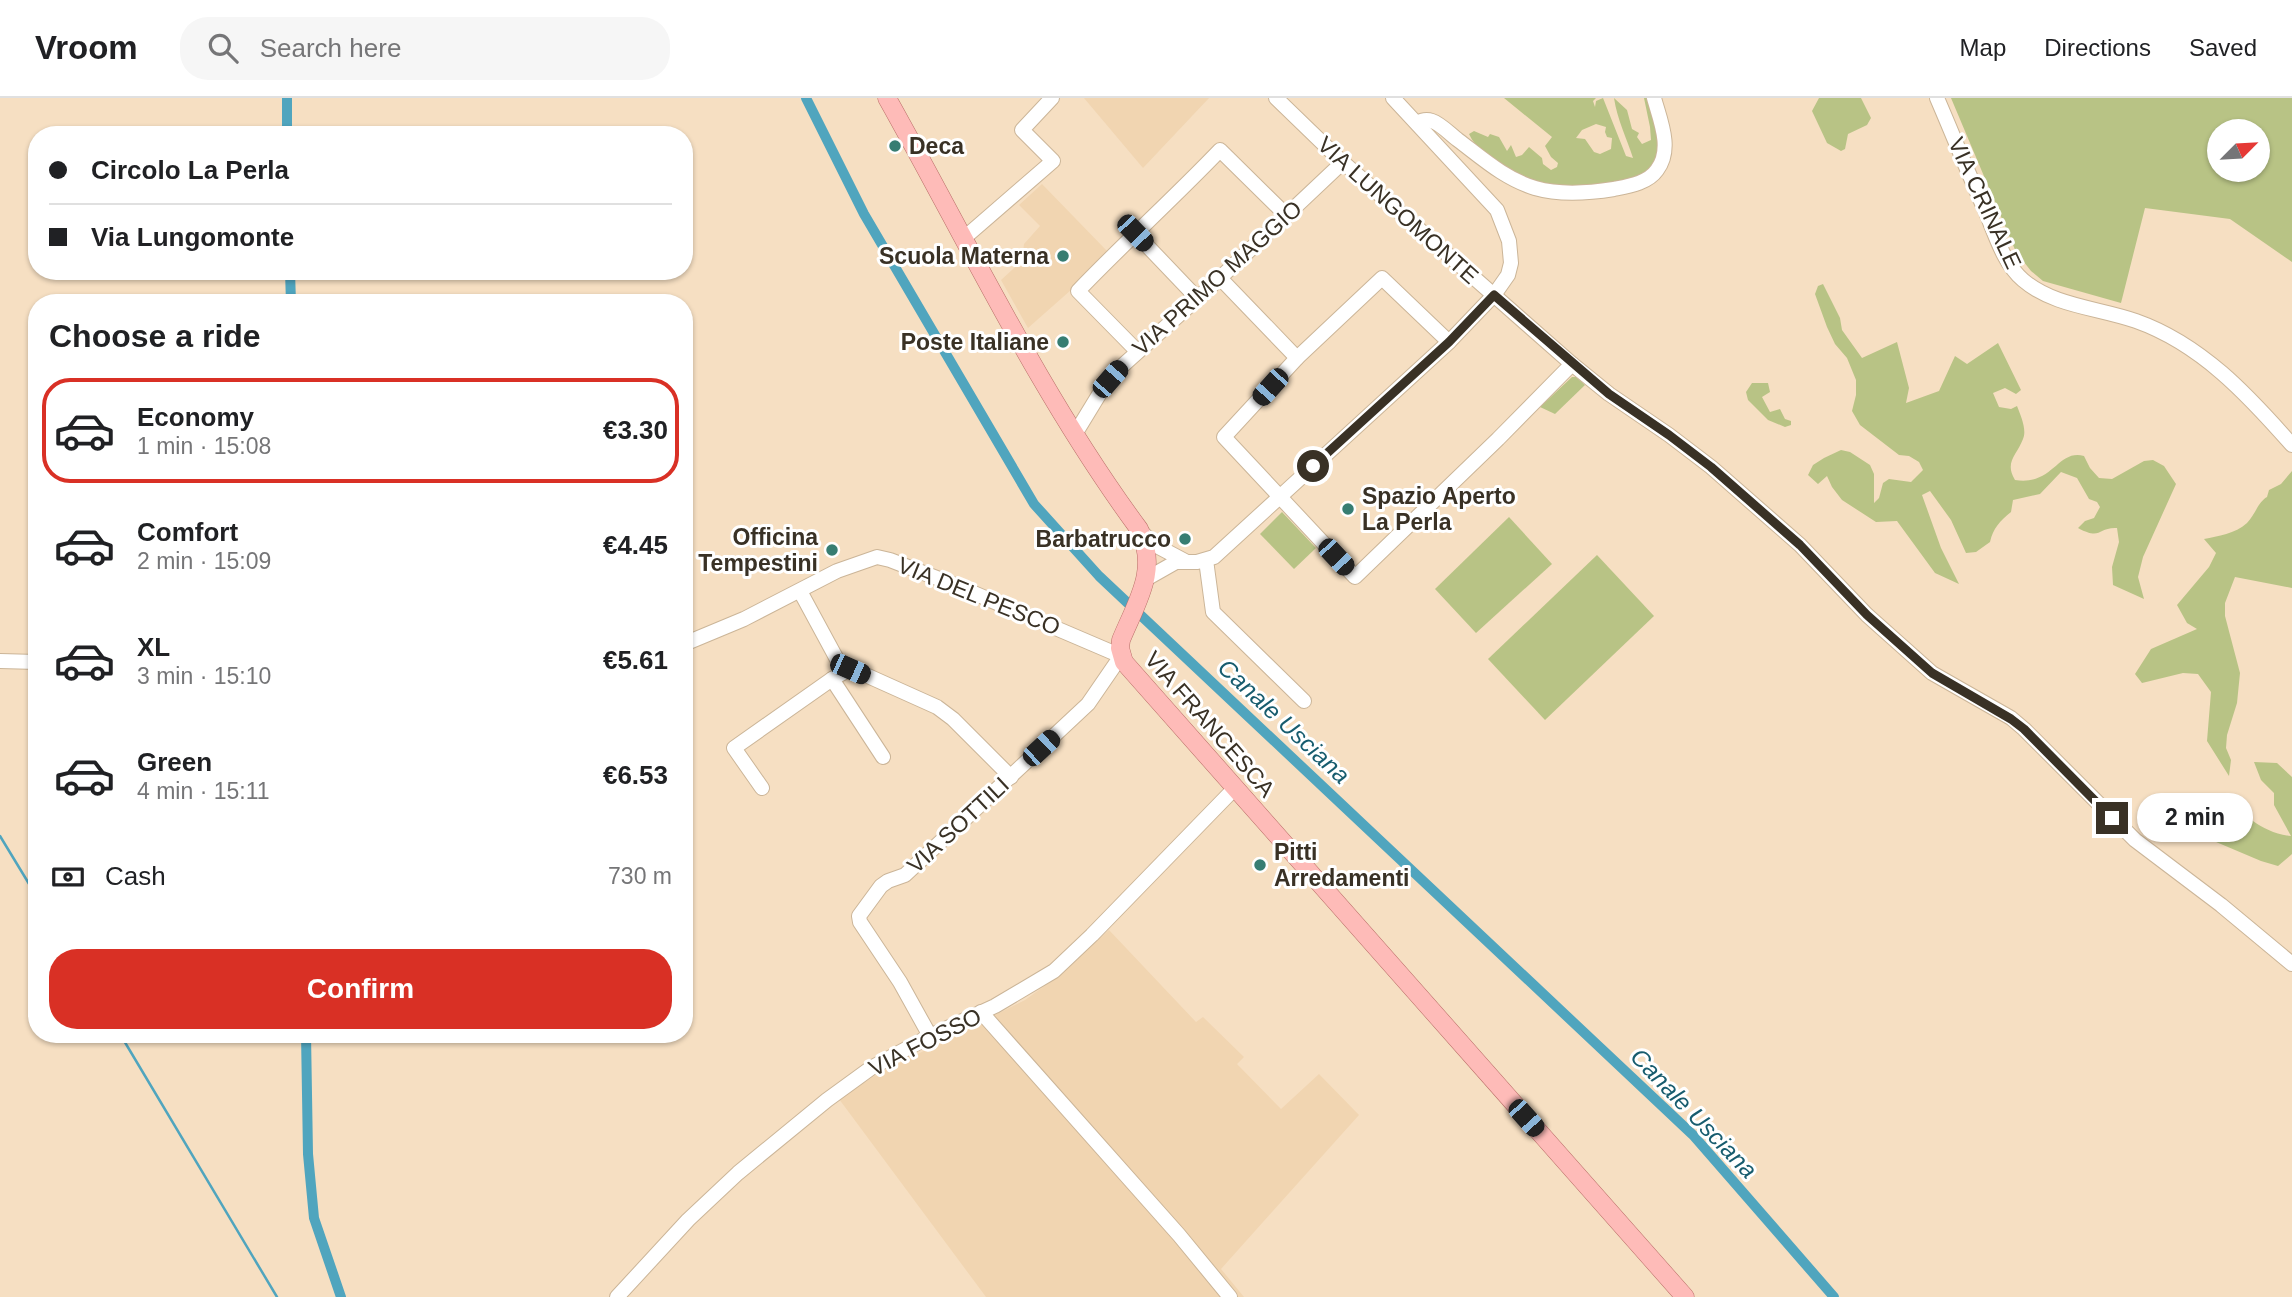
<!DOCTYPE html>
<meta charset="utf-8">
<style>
body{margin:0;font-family:Arial,sans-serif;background:#f6f6f6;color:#202124;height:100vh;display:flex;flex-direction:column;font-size:26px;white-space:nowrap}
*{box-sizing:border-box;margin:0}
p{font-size:23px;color:#757577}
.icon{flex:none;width:38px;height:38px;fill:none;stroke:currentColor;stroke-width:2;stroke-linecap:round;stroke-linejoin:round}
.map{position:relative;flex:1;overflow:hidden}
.side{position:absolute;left:28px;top:196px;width:665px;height:749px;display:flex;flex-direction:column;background:#fff;border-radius:28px;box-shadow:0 2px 5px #0004}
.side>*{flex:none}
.hud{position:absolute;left:28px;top:28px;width:665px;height:154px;border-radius:28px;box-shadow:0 2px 5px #0004;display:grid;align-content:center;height:154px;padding:0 21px;background:#fff}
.needle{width:46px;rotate:66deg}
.buttons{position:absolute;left:2207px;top:21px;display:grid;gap:14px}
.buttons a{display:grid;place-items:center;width:63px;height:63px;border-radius:50%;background:#fff;box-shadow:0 2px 5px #0004;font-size:35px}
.end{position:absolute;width:32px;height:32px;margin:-16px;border:9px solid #393125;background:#fff;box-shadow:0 0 0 4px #fff}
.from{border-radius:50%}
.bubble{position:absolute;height:49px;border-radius:24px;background:#fff;box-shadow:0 2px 5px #0004;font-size:23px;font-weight:700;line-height:49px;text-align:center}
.car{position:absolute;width:21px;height:42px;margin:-21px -10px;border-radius:9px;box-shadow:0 0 5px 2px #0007;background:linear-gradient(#222 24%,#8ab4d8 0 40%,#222 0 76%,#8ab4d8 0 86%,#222 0)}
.hud b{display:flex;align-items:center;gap:24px;height:66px;font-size:26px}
.hud b+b{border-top:2px solid #e0e0e0}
.hud i{width:18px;height:18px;background:#202124}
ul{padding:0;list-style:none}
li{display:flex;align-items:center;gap:21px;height:105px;margin:0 14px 10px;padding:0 7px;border:4px solid transparent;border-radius:28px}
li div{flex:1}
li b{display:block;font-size:26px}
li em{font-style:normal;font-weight:700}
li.selected{border-color:#d93025}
li>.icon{width:63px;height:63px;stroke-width:1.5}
h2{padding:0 21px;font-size:32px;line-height:84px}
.pay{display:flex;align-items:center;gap:18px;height:77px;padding:0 21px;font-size:26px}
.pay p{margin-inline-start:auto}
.primary-button{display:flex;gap:14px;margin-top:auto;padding:14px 21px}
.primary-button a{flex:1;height:80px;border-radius:28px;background:#d93025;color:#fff;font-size:28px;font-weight:700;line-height:80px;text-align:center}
header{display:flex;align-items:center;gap:42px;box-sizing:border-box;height:98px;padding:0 35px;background:#fff;border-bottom:2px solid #e0e0e0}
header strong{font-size:33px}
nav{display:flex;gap:38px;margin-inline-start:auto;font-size:24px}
.search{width:490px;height:63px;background:#f6f6f6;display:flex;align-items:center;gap:18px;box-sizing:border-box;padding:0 24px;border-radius:28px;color:#757577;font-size:26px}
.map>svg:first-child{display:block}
.built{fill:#f1d5b1}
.green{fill:#b8c385;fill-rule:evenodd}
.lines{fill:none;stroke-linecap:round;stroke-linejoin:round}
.stream{stroke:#50a5be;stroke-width:2.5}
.canal{stroke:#50a5be;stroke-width:10}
.minor-casing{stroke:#cbb598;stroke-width:16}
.major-casing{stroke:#b86d66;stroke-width:19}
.minor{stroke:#fff;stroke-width:14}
.major{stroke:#febbb8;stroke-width:18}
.route{stroke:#393125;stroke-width:9}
.poi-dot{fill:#377d72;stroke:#fff;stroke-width:2.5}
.labels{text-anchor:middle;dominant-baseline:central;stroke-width:6;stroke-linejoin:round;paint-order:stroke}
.poi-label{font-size:23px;font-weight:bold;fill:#393125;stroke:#fff;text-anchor:end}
.street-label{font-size:23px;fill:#393125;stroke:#fff}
.water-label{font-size:24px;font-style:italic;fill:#175c6e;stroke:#fff}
</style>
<header>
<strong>Vroom</strong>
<div class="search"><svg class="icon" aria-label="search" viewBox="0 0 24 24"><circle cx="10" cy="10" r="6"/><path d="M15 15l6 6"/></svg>Search here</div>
<nav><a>Map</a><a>Directions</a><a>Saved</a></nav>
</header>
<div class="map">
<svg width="2292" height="1199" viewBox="0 0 2292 1199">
<rect width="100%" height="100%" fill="#f6dfc2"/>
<!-- built -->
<g class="built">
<path d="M1084,0H1209L1143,70Z"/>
<path d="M1042,86L1108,154L1071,192L1028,230L1001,182L1022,163L1024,146L1040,128L1019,107Z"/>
<path d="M1109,832L1196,924L1203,919L1244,959L1237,966L1281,1011L1319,976L1359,1017L1221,1171L1244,1199H986L839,1001L876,977L1025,902L1057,879Z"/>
</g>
<!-- green -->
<g class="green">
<path d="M1504,0H1596L1593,3L1595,9L1596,3L1603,0L1626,58L1633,60C1627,41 1617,21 1614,0L1627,12L1632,31L1639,35L1637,39L1642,46L1651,42L1650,29L1644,0H1649L1660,50L1654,70C1627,86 1574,95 1543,86C1527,82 1514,75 1499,65C1486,56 1476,51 1469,36L1474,33L1488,39L1490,36L1499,39L1507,53L1511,47L1516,59L1522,57L1529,49L1542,60L1543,66L1551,72L1557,69L1558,65L1551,59L1545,48L1552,39ZM1596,26L1606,29L1605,34L1607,39L1612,40L1611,51L1600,56L1594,54L1585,41L1576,40L1582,32Z"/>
<path d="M1819,0H1861L1871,20L1867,27L1848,36L1845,51L1841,53L1827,45L1812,13Z"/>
<path d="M1951,0H2292V164L2230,121L2145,110L2121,205L2043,183L2031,173L2016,154ZM2219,33H2258V72H2219Z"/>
<path d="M1823,186L1840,220L1842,232L1862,260L1897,244L1909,290L1906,305L1939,293L1955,258L1967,266L1998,245L2021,292L2016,296L2005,290L1993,295L1999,309L2011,311L2017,308C2021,318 2027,332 2023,341C2017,357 2004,364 2015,382C2054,388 2057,351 2084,358L2090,370L2099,380L2112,381L2144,363L2153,362L2164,368L2176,386L2143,459L2138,479L2144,501L2113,487L2112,469L2119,444L2117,430C2097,429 2102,443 2078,430L2085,423L2094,420L2100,409L2097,404L2089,401L2077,380L2061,374L2040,396L2013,402L2011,414C2000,423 1993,430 1990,444L1976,454L1966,455L1951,422L1930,393L1922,397L1941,450L1959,486L1935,475L1897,423L1876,424L1842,402L1832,389L1827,378L1818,386L1808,377L1813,367L1824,360L1841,352L1850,354L1870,367L1874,376V405L1879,400L1883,385L1889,381L1911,384L1923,372L1919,364L1909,358L1899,357L1860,327L1852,313L1856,297V282L1847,260L1835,246L1827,229L1815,196L1818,188Z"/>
<path d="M1572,279H1576L1585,287L1555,316L1540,309Z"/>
<path d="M1752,285H1768L1770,294L1762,299L1770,314L1780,311L1785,321L1791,323V327L1785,329L1768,322L1748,302L1746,294Z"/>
<path d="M2292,373V490L2235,479L2225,505V518L2240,575L2237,605L2227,637L2226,650L2231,662L2229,678L2207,643L2211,594L2198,576L2183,575L2142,585L2135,576L2151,551L2197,531L2187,525L2177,507L2209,469L2216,455L2204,441C2218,438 2235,436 2247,425C2255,417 2258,404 2267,399L2269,392L2281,386Z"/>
<path d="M1282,414L1316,450L1294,471L1260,436Z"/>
<path d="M1509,419L1552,466L1476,535L1435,491Z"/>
<path d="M1597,457L1654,518L1545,622L1488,561Z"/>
<path d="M2254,664L2277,665L2292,679V756L2278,768L2261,763L2157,719L2166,706L2193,697L2211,704L2221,698C2244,715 2261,735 2291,738L2274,707V695L2261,682Z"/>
</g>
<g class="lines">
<!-- stream -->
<g class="stream">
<path d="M0,738L37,799"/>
<path d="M120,936L277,1199"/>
</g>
<!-- canal -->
<g class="canal">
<path d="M287,0V37"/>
<path d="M806,0L864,116L1034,406L1099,478L1693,1037L1834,1199"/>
<path d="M290,173L291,205"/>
<path d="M306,936L308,1056L314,1120L341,1199"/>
</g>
<defs>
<g id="minor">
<path d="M1276,0L1337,59L1572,266L1609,296L1669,337L1711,369L1800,447L1867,517L1932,575L2011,620L2024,631L2135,742L2221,807L2292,866"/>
<path d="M1937,0C1953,37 1968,75 1985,112C1995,135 2003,165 2023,182C2053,208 2099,210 2136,223C2201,246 2248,297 2292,347"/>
<path d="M1417,25C1422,22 1426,21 1432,23C1441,26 1450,36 1458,42C1482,60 1505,81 1535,90C1559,97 1589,95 1614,91C1629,88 1648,85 1657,72C1673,51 1660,22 1654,0"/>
<path d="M1135,135L1197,200"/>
<path d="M963,141L1053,63L1022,32L1052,0"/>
<path d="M1220,180L1297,260"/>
<path d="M1449,244L1382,180L1297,260L1224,339L1355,479L1498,341L1572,266"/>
<path d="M1137,253L1078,193C1124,145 1174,100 1220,52L1287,118"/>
<path d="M1075,336L1100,295L1121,269L1220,180L1343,64"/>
<path d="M1140,432L1153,446L1185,463"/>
<path d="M1206,462L1213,514L1304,603"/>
<path d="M1146,481L1176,464H1197L1214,459L1449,244L1494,197L1508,177L1511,165L1509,143L1497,112L1393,0"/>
<path d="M800,493L839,565L937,609L953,621L1011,679"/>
<path d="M684,546L744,521L837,473L877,459L890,462L955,487L1121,558L1088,606L905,777L888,783L881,788L859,818L860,824L900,884L930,938"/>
<path d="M0,563L37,564"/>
<path d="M832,581L883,659"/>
<path d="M762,690L734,650L832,581L850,571"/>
<path d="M981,914L1179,1137L1230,1199"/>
<path d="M617,1199L688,1122L738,1075L827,1002L871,970L930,938L995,908L1054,873L1092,837L1234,691"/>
</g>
<path id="major" d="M887,0C968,144 1040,297 1139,431C1159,472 1137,503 1121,542L1120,550L1124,564L1685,1199"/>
</defs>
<!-- minor casing -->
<use href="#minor" class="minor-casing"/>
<!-- major casing -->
<use href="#major" class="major-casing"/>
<!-- minor -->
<use href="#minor" class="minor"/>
<!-- major -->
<use href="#major" class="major"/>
</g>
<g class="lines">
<!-- route -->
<path class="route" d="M1313,368L1449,244L1494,197L1609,296L1669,337L1711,369L1800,447L1867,517L1932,575L2011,621L2024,631L2112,720"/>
</g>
<!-- markers -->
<g class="poi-dot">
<circle cx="895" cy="48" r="7"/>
<circle cx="1063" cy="158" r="7"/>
<circle cx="1063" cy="244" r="7"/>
<circle cx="1348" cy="411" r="7"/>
<circle cx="1185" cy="441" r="7"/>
<circle cx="832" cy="452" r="7"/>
<circle cx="1260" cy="767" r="7"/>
</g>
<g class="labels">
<!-- poi labels -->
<g class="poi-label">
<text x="909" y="48" text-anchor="start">Deca</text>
<text x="1049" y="158">Scuola Materna</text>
<text x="1049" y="244">Poste Italiane</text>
<text x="1362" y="398" text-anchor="start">Spazio Aperto<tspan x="1362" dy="26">La Perla</tspan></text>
<text x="818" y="439">Officina<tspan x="818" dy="26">Tempestini</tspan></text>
<text x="1171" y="441">Barbatrucco</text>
<text x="1274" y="754" text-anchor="start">Pitti<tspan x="1274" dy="26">Arredamenti</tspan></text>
</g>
<!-- street labels -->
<g class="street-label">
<text transform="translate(1985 105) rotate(65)">VIA CRINALE</text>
<text transform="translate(1398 112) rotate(42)">VIA LUNGOMONTE</text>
<text transform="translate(1217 180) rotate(-42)">VIA PRIMO MAGGIO</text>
<text transform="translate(979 498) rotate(22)">VIA DEL PESCO</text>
<text transform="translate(1210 626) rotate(49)">VIA FRANCESCA</text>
<text transform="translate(958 727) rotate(-43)">VIA SOTTILI</text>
<text transform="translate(925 944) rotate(-27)">VIA FOSSO</text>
</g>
<!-- water labels -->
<g class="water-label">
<text transform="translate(1284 623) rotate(43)">Canale Usciana</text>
<text transform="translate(1694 1015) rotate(46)">Canale Usciana</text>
</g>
</g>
</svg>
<div class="buttons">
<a><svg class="needle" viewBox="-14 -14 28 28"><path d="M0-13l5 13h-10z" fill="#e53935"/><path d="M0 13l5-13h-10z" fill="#757577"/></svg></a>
</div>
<i class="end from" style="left:1313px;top:368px"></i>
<i class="end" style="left:2112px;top:720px"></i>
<div class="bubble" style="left:2137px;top:695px;width:116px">2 min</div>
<i class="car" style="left:1135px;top:135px;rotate:136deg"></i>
<i class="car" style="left:1110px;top:281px;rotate:41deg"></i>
<i class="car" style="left:1270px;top:289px;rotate:222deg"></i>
<i class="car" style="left:1336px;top:459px;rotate:137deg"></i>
<i class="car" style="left:850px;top:571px;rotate:114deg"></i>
<i class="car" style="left:1041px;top:650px;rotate:47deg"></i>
<i class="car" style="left:1526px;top:1020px;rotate:138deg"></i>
<div class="hud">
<b><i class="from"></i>Circolo La Perla</b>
<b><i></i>Via Lungomonte</b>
</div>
<section class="side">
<h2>Choose a ride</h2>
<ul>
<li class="selected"><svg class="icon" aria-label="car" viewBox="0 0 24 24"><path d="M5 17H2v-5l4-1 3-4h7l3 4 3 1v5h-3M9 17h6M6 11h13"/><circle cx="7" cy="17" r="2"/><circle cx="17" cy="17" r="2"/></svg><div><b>Economy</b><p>1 min · 15:08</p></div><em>€3.30</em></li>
<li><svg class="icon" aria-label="car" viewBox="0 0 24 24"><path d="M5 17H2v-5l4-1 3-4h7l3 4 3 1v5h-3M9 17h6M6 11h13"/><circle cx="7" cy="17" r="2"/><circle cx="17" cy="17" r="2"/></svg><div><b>Comfort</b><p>2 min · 15:09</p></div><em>€4.45</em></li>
<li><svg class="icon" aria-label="car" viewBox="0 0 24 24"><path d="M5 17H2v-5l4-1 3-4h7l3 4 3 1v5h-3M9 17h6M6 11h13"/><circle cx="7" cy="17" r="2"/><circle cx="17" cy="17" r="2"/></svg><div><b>XL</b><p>3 min · 15:10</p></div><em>€5.61</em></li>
<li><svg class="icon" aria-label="car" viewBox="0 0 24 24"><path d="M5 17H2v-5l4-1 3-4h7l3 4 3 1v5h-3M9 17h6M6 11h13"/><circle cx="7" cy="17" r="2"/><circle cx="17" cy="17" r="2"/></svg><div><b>Green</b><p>4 min · 15:11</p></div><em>€6.53</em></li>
</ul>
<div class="pay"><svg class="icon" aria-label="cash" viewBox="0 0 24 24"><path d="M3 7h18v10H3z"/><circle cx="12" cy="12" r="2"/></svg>Cash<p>730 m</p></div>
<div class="primary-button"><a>Confirm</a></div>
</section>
</div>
